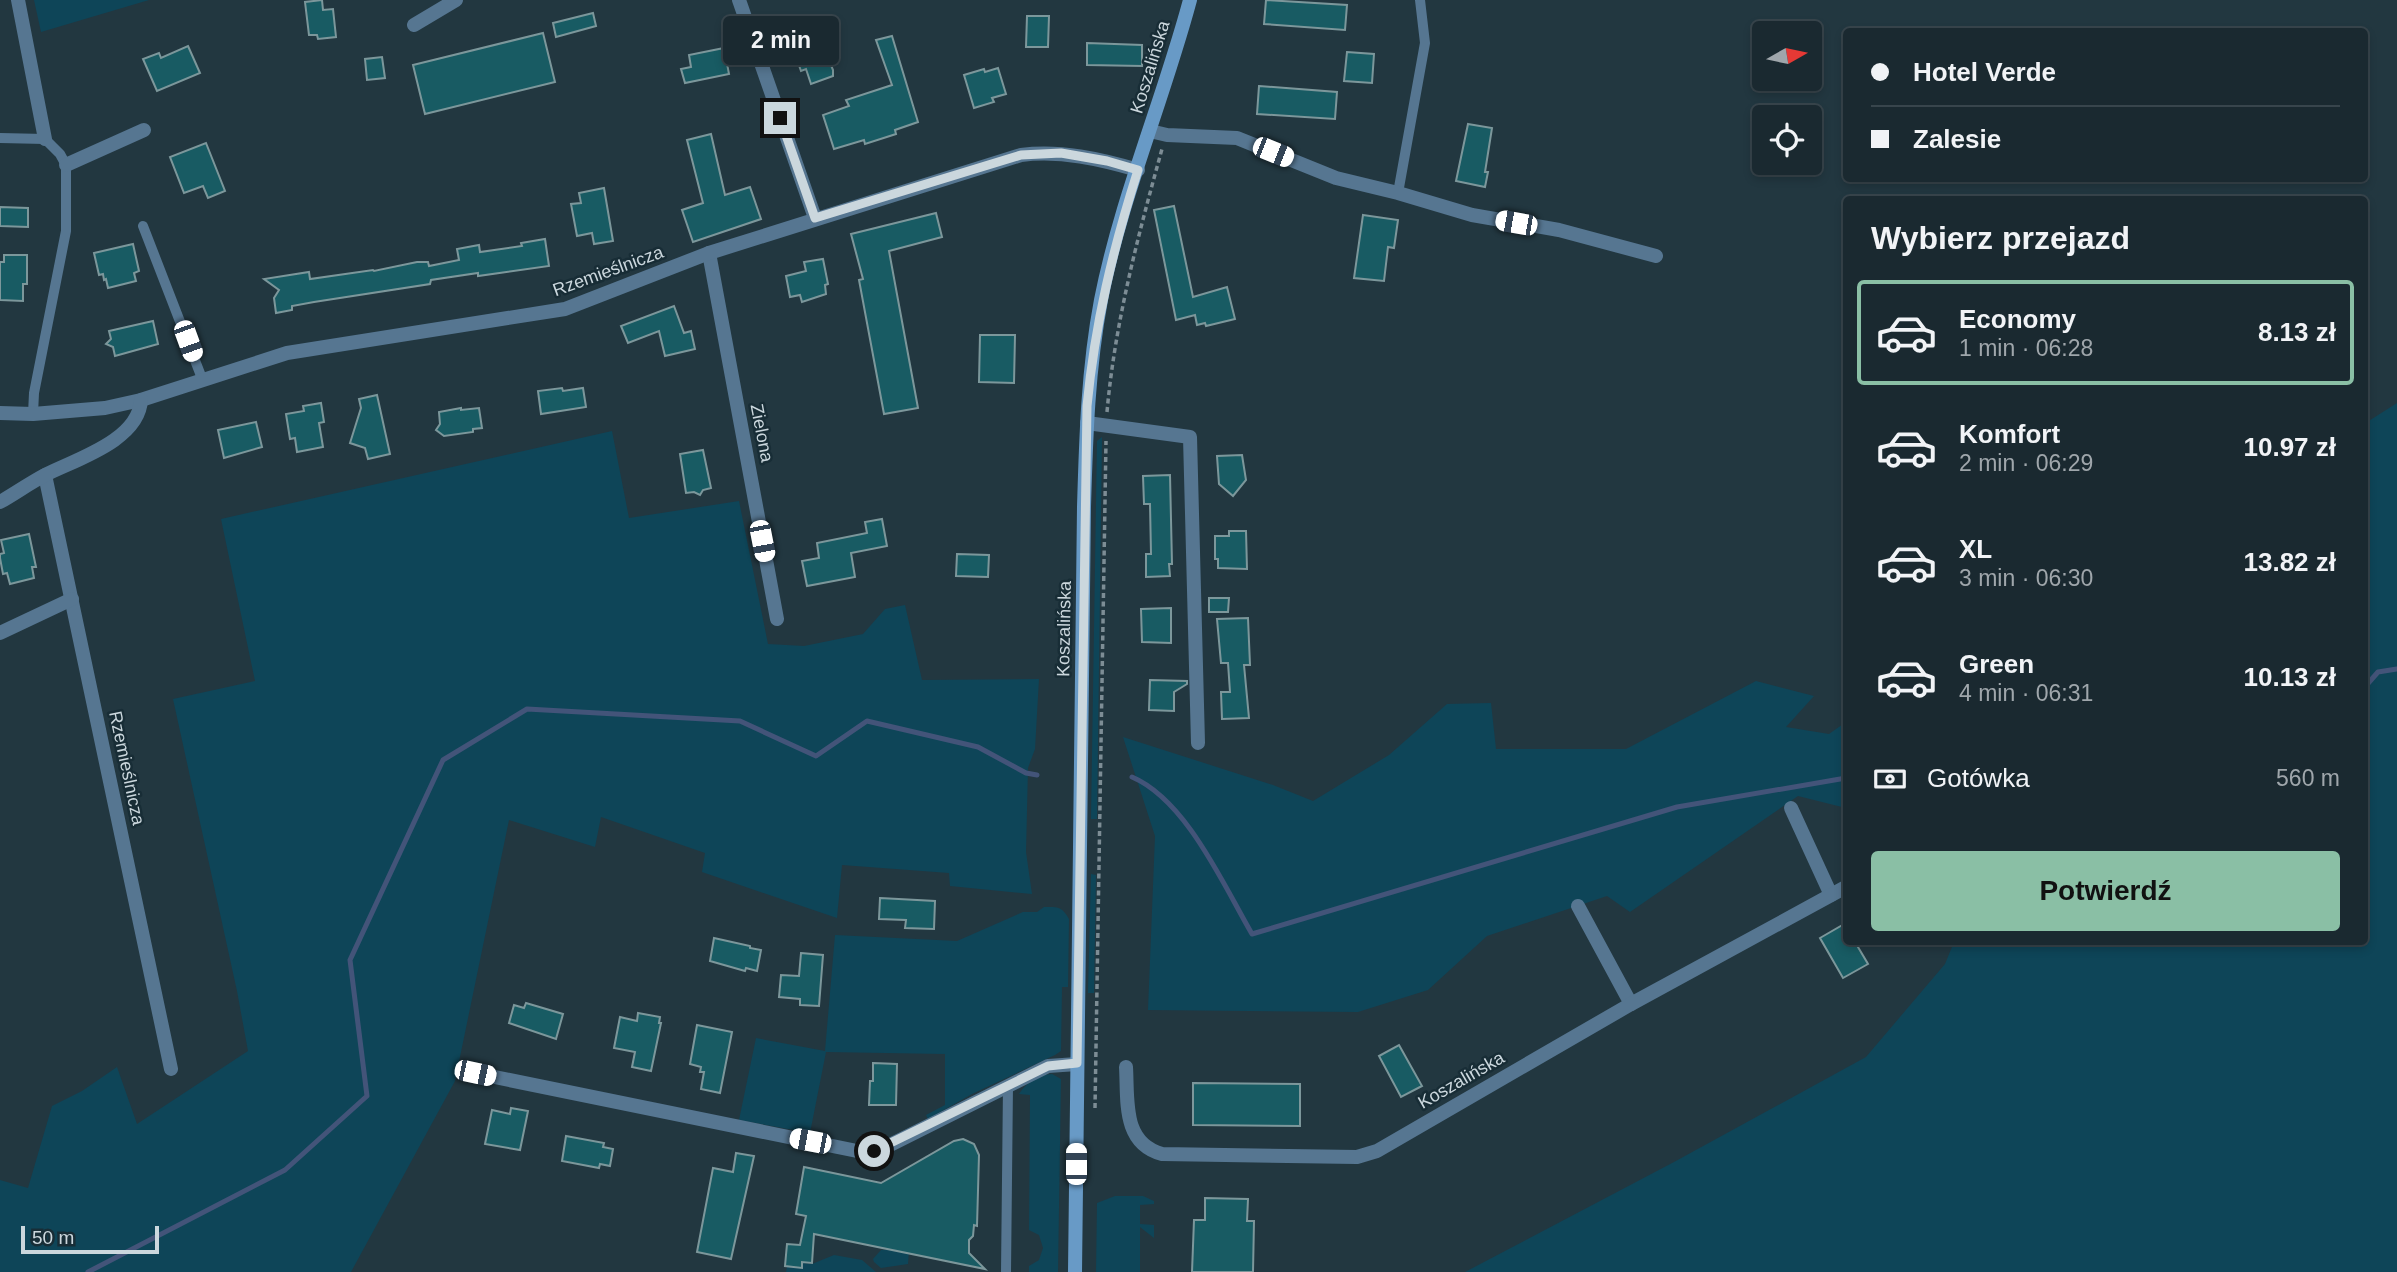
<!DOCTYPE html>
<html lang="pl">
<meta charset="utf-8">
<style>
body{margin:0;font-family:Helvetica,sans-serif;background:#233138;color:#f1f3f6;height:100vh;display:flex;flex-direction:column;font-size:26px;white-space:nowrap}
*{box-sizing:border-box;margin:0}
p{font-size:23px;color:#9fa6ab}
.icon{flex:none;width:38px;height:38px;fill:none;stroke:currentColor;stroke-width:2;stroke-linecap:round;stroke-linejoin:round}
.map{position:relative;flex:1;overflow:hidden}
.details{position:absolute;left:1843px;top:196px;width:525px;height:749px;display:flex;flex-direction:column;background:#1a2930;border-radius:7px;box-shadow:0 4px 10px #0003,0 0 0 2px #38454c}
.details>*{flex:none}
.guide{position:absolute;left:1843px;top:28px;width:525px;height:154px;border-radius:7px;box-shadow:0 4px 10px #0003,0 0 0 2px #38454c;display:grid;align-content:center;height:154px;padding:0 28px;background:#1a2930}
.needle{width:46px;rotate:81deg}
.controls{position:absolute;left:1752px;top:21px;display:grid;gap:14px}
.controls a{display:grid;place-items:center;width:70px;height:70px;border-radius:7px;background:#1a2930;box-shadow:0 4px 10px #0003,0 0 0 2px #38454c;font-size:35px}
.scale{position:absolute;left:21px;bottom:18px;width:138px;box-sizing:border-box;padding-left:7px;border:4px solid #cbd7dd;border-top:0;font-size:19px;line-height:24px;white-space:nowrap;color:#cbd7dd;-webkit-text-stroke:5px #182d36;paint-order:stroke}
.end{position:absolute;width:32px;height:32px;margin:-16px;border:9px solid #cbd7dd;background:#111;box-shadow:0 0 0 4px #111}
.from{border-radius:50%}
.bubble{position:absolute;height:49px;border-radius:7px;background:#1a2930;box-shadow:0 4px 10px #0003,0 0 0 2px #38454c;font-size:23px;font-weight:700;line-height:49px;text-align:center}
.car{position:absolute;width:21px;height:42px;margin:-21px -10px;border-radius:9px;box-shadow:0 0 5px 2px #0007;background:linear-gradient(#fff 24%,#345 0 40%,#fff 0 76%,#345 0 86%,#fff 0)}
.guide b{display:flex;align-items:center;gap:24px;height:66px;font-size:26px}
.guide b+b{border-top:2px solid #38454c}
.guide i{width:18px;height:18px;background:#f1f3f6}
ul{padding:0;list-style:none}
li{display:flex;align-items:center;gap:21px;height:105px;margin:0 14px 10px;padding:0 14px;border:4px solid transparent;border-radius:7px}
li div{flex:1}
li b{display:block;font-size:26px}
li em{font-style:normal;font-weight:700}
li.selected{border-color:#8abfa5}
li>.icon{width:63px;height:63px;stroke-width:1.5}
h2{padding:0 28px;font-size:32px;line-height:84px}
.pay{display:flex;align-items:center;gap:18px;height:77px;padding:0 28px;font-size:26px}
.pay p{margin-inline-start:auto}
.button{display:flex;gap:14px;margin-top:auto;padding:14px 28px}
.button a{flex:1;height:80px;border-radius:7px;background:#8abfa5;color:#111;font-size:28px;font-weight:700;line-height:80px;text-align:center}
.map>svg:first-child{display:block}
.green{fill:#0e4558}
.lines{fill:none;stroke-linecap:round;stroke-linejoin:round}
.stream{stroke:#435479;stroke-width:5}
.building{fill:#185b63;stroke:#7c979b;stroke-width:2}
.path{stroke:#7d8d95;stroke-width:3.5;stroke-dasharray:5 3.5;stroke-linecap:butt}
.service{stroke:#567691;stroke-width:10}
.minor{stroke:#567691;stroke-width:14}
.secondary{stroke:#689ac6;stroke-width:14}
.route{stroke:#cbd7dd;stroke-width:9}
.labels{text-anchor:middle;dominant-baseline:central;stroke-width:5;stroke-linejoin:round;paint-order:stroke}
.street-label{font-size:18px;fill:#cbd7dd;stroke:#182d36}
</style>
<div class="map">
<svg width="2397" height="1272" viewBox="0 0 2397 1272">
<rect width="100%" height="100%" fill="#223740"/>
<!-- green -->
<g class="green">
<path d="M34,0H149L41,32Z"/>
<path d="M2397,403V1272H1465L1674,1162L1866,1057L1945,964L1954,942H2364V424Z"/>
<path d="M612,431L629,518L739,501L768,644L804,646L863,634L885,609L905,605L922,680L1039,679L1035,749L1028,768L1026,852L1032,894L950,886L949,873L842,865L837,918L702,872L705,853L601,817L595,847L509,820L455,1081L351,1272H0V1180L28,1188L52,1106L82,1091L117,1067L137,1124L248,1051L237,991L173,699L255,681L221,519Z"/>
<path d="M1102,437L1097,819H1091L1097,441Z"/>
<path d="M1756,681L1814,696L1786,727L1829,734L1846,722V808L1798,796L1630,912L1607,896L1487,936L1428,990L1358,1012L1148,1010L1155,836L1123,737L1273,785L1313,801L1389,755L1447,704L1491,703L1496,749H1626Z"/>
<path d="M1091,874L1096,875L1094,993H1088Z"/>
<path d="M1044,907C1057,907 1062,906 1069,919L1068,987H1062L1061,1051L1055,1055L972,1094L928,1119L926,1115L945,1105V1054L826,1052L810,1133L739,1120L756,1038L825,1051L835,935L957,941L1023,912H1037Z"/>
<path d="M1052,1074L1061,1079L1058,1272H1029V1266L1039,1260L1043,1248L1039,1235L1029,1230L1030,1095L1019,1094C1026,1083 1039,1074 1052,1074Z"/>
<path d="M1115,1196H1143L1154,1201V1204L1140,1205V1224L1154,1225V1238L1140,1227V1272H1096L1097,1203Z"/>
<path d="M881,1250H909L908,1264L881,1268L874,1262L873,1259Z"/>
<path d="M834,1255L862,1260L876,1272H786L787,1267L802,1268L803,1263L812,1264Z"/>
</g>
<g class="lines">
<!-- stream -->
<g class="stream">
<path d="M2364,688L2378,672L2397,669"/>
<path d="M1132,777C1186,800 1223,884 1252,934L1677,807L1846,778"/>
<path d="M88,1272L285,1170L367,1096L350,960L443,760L527,709L740,721L816,756L867,721L978,747L1026,773L1037,775"/>
</g>
</g>
<!-- building -->
<g class="building">
<path d="M322,0L323,10L333,9L336,37L318,39L317,35H309L305,2Z"/>
<path d="M1266,0L1347,5L1345,30L1264,24Z"/>
<path d="M593,13L596,26L556,37L553,23Z"/>
<path d="M1027,16H1049L1048,47H1026Z"/>
<path d="M817,31L833,70V76L811,84L806,69L801,71L794,51L798,49L794,40Z"/>
<path d="M543,33L555,82L425,114L413,65Z"/>
<path d="M892,36L918,122L895,130L896,134L865,144L864,140L834,149L823,115L849,106L846,100L892,85L876,40Z"/>
<path d="M1087,43L1142,45V66L1087,65Z"/>
<path d="M188,46L200,73L157,91L143,59L159,53L161,58Z"/>
<path d="M724,48L729,74L685,83L681,69L691,67L689,55Z"/>
<path d="M1347,52L1374,54L1372,83L1344,81Z"/>
<path d="M382,57L385,78L367,80L365,59Z"/>
<path d="M998,68L1006,94L992,98L994,102L974,108L964,75L984,69L985,72Z"/>
<path d="M1259,86L1337,92L1335,119L1257,114Z"/>
<path d="M1468,124L1492,128L1485,172H1488L1485,187L1456,181Z"/>
<path d="M711,134L725,195L750,187L761,219L693,242L682,210L703,203L687,140Z"/>
<path d="M206,143L225,191L208,198L203,186L184,193L170,157Z"/>
<path d="M604,188L613,241L594,244L592,233L577,236L571,204L581,203L579,193Z"/>
<path d="M1174,206L1193,297L1227,287L1235,319L1206,326L1205,323L1197,325L1195,315L1176,320L1154,210Z"/>
<path d="M0,207L28,208V227L0,226Z"/>
<path d="M936,213L942,237L889,251L918,408L884,414L859,280L863,279L851,234Z"/>
<path d="M1363,215L1398,220L1394,248L1388,247L1384,281L1354,278Z"/>
<path d="M545,239L549,266L478,276V273L431,280L430,284L314,302L292,306V310L276,313L274,298L279,290L264,279L309,272L310,279L373,270L374,271L417,262H428L429,266L459,260L457,249L479,245L480,252L522,246L521,243Z"/>
<path d="M133,244L139,271L134,273L136,281L108,288L106,279L104,280L103,274L99,275L94,253Z"/>
<path d="M4,255H27V284H23V301L0,300V262H4Z"/>
<path d="M823,259L828,284L825,285L826,294L802,302L800,295L790,297L786,276L806,271L804,262Z"/>
<path d="M674,306L684,333L691,331L695,349L665,356L659,331L628,343L621,326Z"/>
<path d="M153,321L158,344L115,356L113,347L106,344L111,339L109,331Z"/>
<path d="M980,335H1015L1014,383L979,382Z"/>
<path d="M562,388L563,391L583,388L586,407L541,414L538,391Z"/>
<path d="M377,395L390,454L368,459L365,448L350,443L361,408L359,399Z"/>
<path d="M321,403L324,422L319,423L323,447L297,452L295,438L290,439L286,414L304,411L303,406Z"/>
<path d="M461,408V410L479,408L482,428L473,429V432L444,436L436,430L440,424L439,412Z"/>
<path d="M256,422L262,447L224,458L218,430Z"/>
<path d="M703,450L711,488L703,490L700,495L694,492L686,493L680,454Z"/>
<path d="M1242,455L1246,480L1233,496L1219,484L1217,456Z"/>
<path d="M1170,475L1172,564H1169L1170,576L1146,577V554H1151L1150,504H1144L1143,476Z"/>
<path d="M882,519L887,546L851,553L855,577L807,586L802,561L819,558L817,543L867,533L865,522Z"/>
<path d="M1229,531H1246L1247,569L1218,568V559H1215V536H1229Z"/>
<path d="M29,534L36,567H32L34,578L10,584L7,573L3,574L0,558V554L4,553L1,540Z"/>
<path d="M957,554L989,555L988,577L956,576Z"/>
<path d="M1209,598H1229L1228,612H1209Z"/>
<path d="M1171,608V643L1142,642L1141,609Z"/>
<path d="M1248,618L1250,665H1244L1249,718L1222,719L1221,692H1230L1228,663H1221L1217,619Z"/>
<path d="M1150,680L1187,681V684L1174,692V711L1149,710Z"/>
<path d="M880,898L935,901L934,929L905,928L906,920L879,919Z"/>
<path d="M1846,923V942H1855L1868,964L1843,978L1820,938Z"/>
<path d="M714,938L750,946V948L761,950L757,971L746,968L745,971L710,961Z"/>
<path d="M801,953L823,955L819,1006L800,1005V999L779,997L781,975L799,976Z"/>
<path d="M526,1003L563,1014L556,1039L509,1023L514,1005L524,1008Z"/>
<path d="M638,1013L660,1017L659,1023H661L651,1071L632,1067L635,1052L614,1048L620,1017L637,1021Z"/>
<path d="M697,1025L732,1032L720,1093L701,1089L704,1072H700L701,1067L690,1064Z"/>
<path d="M1399,1045L1422,1086L1401,1097L1379,1056Z"/>
<path d="M873,1063L897,1064L896,1105H869L870,1081H873Z"/>
<path d="M1193,1083L1300,1084V1126L1193,1125Z"/>
<path d="M511,1108L528,1111L520,1150L485,1144L492,1110L510,1114Z"/>
<path d="M566,1136L604,1143L603,1147L613,1149L610,1166L600,1164L599,1168L562,1161Z"/>
<path d="M963,1139L974,1144L979,1155L977,1226L974,1225L973,1236L969,1240V1253L985,1269L814,1234L812,1263L802,1262V1268L785,1266L787,1244L800,1245L806,1216L796,1214L804,1167L881,1183L954,1141Z"/>
<path d="M736,1153L754,1156L731,1259L697,1252L713,1168L733,1172Z"/>
<path d="M1205,1198L1248,1199L1247,1221H1254L1253,1272H1192L1194,1220H1205Z"/>
</g>
<g class="lines">
<!-- path -->
<g class="path">
<path d="M1107,412C1115,322 1138,236 1162,149"/>
<path d="M1095,1108L1106,441"/>
</g>
<!-- service -->
<g class="service">
<path d="M0,138L45,139L60,154L66,165V231L34,393L33,414"/>
<path d="M1398,193L1425,43L1420,0"/>
<path d="M143,226L203,381"/>
<path d="M1006,1272L1008,1085"/>
</g>
<!-- minor -->
<g class="minor">
<path d="M18,0L45,139"/>
<path d="M739,0L815,218"/>
<path d="M414,25L456,0"/>
<path d="M1150,131L1167,135L1237,138L1336,178L1398,193L1472,215L1559,230L1656,256"/>
<path d="M66,165L144,130"/>
<path d="M709,253L777,619"/>
<path d="M0,413L33,414L105,408L141,400L287,353L565,309L709,253L1021,155C1061,150 1100,159 1138,170"/>
<path d="M1087,423L1190,437L1198,743"/>
<path d="M45,475L171,1069"/>
<path d="M0,502C16,493 31,482 47,474C77,459 139,440 141,400"/>
<path d="M0,633L72,599"/>
<path d="M1791,808L1831,895"/>
<path d="M1578,906L1631,1004"/>
<path d="M1126,1067C1128,1101 1122,1143 1162,1154L1357,1157L1377,1151L1631,1004L1844,888"/>
<path d="M475,1073L862,1152L874,1151L886,1147L1048,1066L1077,1064"/>
</g>
<!-- secondary -->
<path class="secondary" d="M1075,1272L1084,507C1086,437 1088,369 1101,300C1121,198 1163,101 1190,0"/>
</g>
<g class="lines">
<!-- route -->
<path class="route" d="M780,118L815,218L1021,155L1061,153L1107,161L1138,170C1113,249 1095,323 1087,406L1077,1063L1048,1066L874,1151"/>
</g>
<g class="labels">
<!-- street labels -->
<g class="street-label">
<text transform="translate(1150 67) rotate(-73)">Koszalińska</text>
<text transform="translate(608 271) rotate(-20)">Rzemieślnicza</text>
<text transform="translate(762 433) rotate(79)">Zielona</text>
<text transform="translate(1064 629) rotate(-89)">Koszalińska</text>
<text transform="translate(127 768) rotate(78)">Rzemieślnicza</text>
<text transform="translate(1461 1080) rotate(-30)">Koszalińska</text>
</g>
</g>
</svg>
<div class="controls">
<a><svg class="needle" viewBox="-14 -14 28 28"><path d="M0-13l5 13h-10z" fill="#e53935"/><path d="M0 13l5-13h-10z" fill="#9fa6ab"/></svg></a>
<a><svg class="icon" aria-label="locate" viewBox="0 0 24 24"><circle cx="12" cy="12" r="6"/><path d="M12 2v4M12 18v4M2 12h4M18 12h4"/></svg></a>
</div>
<div class="scale">50 m</div>
<i class="end from" style="left:874px;top:1151px"></i>
<i class="end" style="left:780px;top:118px"></i>
<div class="bubble" style="left:723px;top:16px;width:116px">2 min</div>
<i class="car" style="left:1273px;top:152px;rotate:112deg"></i>
<i class="car" style="left:1516px;top:223px;rotate:280deg"></i>
<i class="car" style="left:188px;top:341px;rotate:160deg"></i>
<i class="car" style="left:762px;top:541px;rotate:169deg"></i>
<i class="car" style="left:475px;top:1073px;rotate:102deg"></i>
<i class="car" style="left:810px;top:1141px;rotate:281deg"></i>
<i class="car" style="left:1076px;top:1164px;rotate:0deg"></i>
<div class="guide">
<b><i class="from"></i>Hotel Verde</b>
<b><i></i>Zalesie</b>
</div>
<section class="details">
<h2>Wybierz przejazd</h2>
<ul>
<li class="selected"><svg class="icon" aria-label="car" viewBox="0 0 24 24"><path d="M5 17H2v-5l4-1 3-4h7l3 4 3 1v5h-3M9 17h6M6 11h13"/><circle cx="7" cy="17" r="2"/><circle cx="17" cy="17" r="2"/></svg><div><b>Economy</b><p>1 min · 06:28</p></div><em>8.13 zł</em></li>
<li><svg class="icon" aria-label="car" viewBox="0 0 24 24"><path d="M5 17H2v-5l4-1 3-4h7l3 4 3 1v5h-3M9 17h6M6 11h13"/><circle cx="7" cy="17" r="2"/><circle cx="17" cy="17" r="2"/></svg><div><b>Komfort</b><p>2 min · 06:29</p></div><em>10.97 zł</em></li>
<li><svg class="icon" aria-label="car" viewBox="0 0 24 24"><path d="M5 17H2v-5l4-1 3-4h7l3 4 3 1v5h-3M9 17h6M6 11h13"/><circle cx="7" cy="17" r="2"/><circle cx="17" cy="17" r="2"/></svg><div><b>XL</b><p>3 min · 06:30</p></div><em>13.82 zł</em></li>
<li><svg class="icon" aria-label="car" viewBox="0 0 24 24"><path d="M5 17H2v-5l4-1 3-4h7l3 4 3 1v5h-3M9 17h6M6 11h13"/><circle cx="7" cy="17" r="2"/><circle cx="17" cy="17" r="2"/></svg><div><b>Green</b><p>4 min · 06:31</p></div><em>10.13 zł</em></li>
</ul>
<div class="pay"><svg class="icon" aria-label="cash" viewBox="0 0 24 24"><path d="M3 7h18v10H3z"/><circle cx="12" cy="12" r="2"/></svg>Gotówka<p>560 m</p></div>
<div class="button"><a>Potwierdź</a></div>
</section>
</div>
